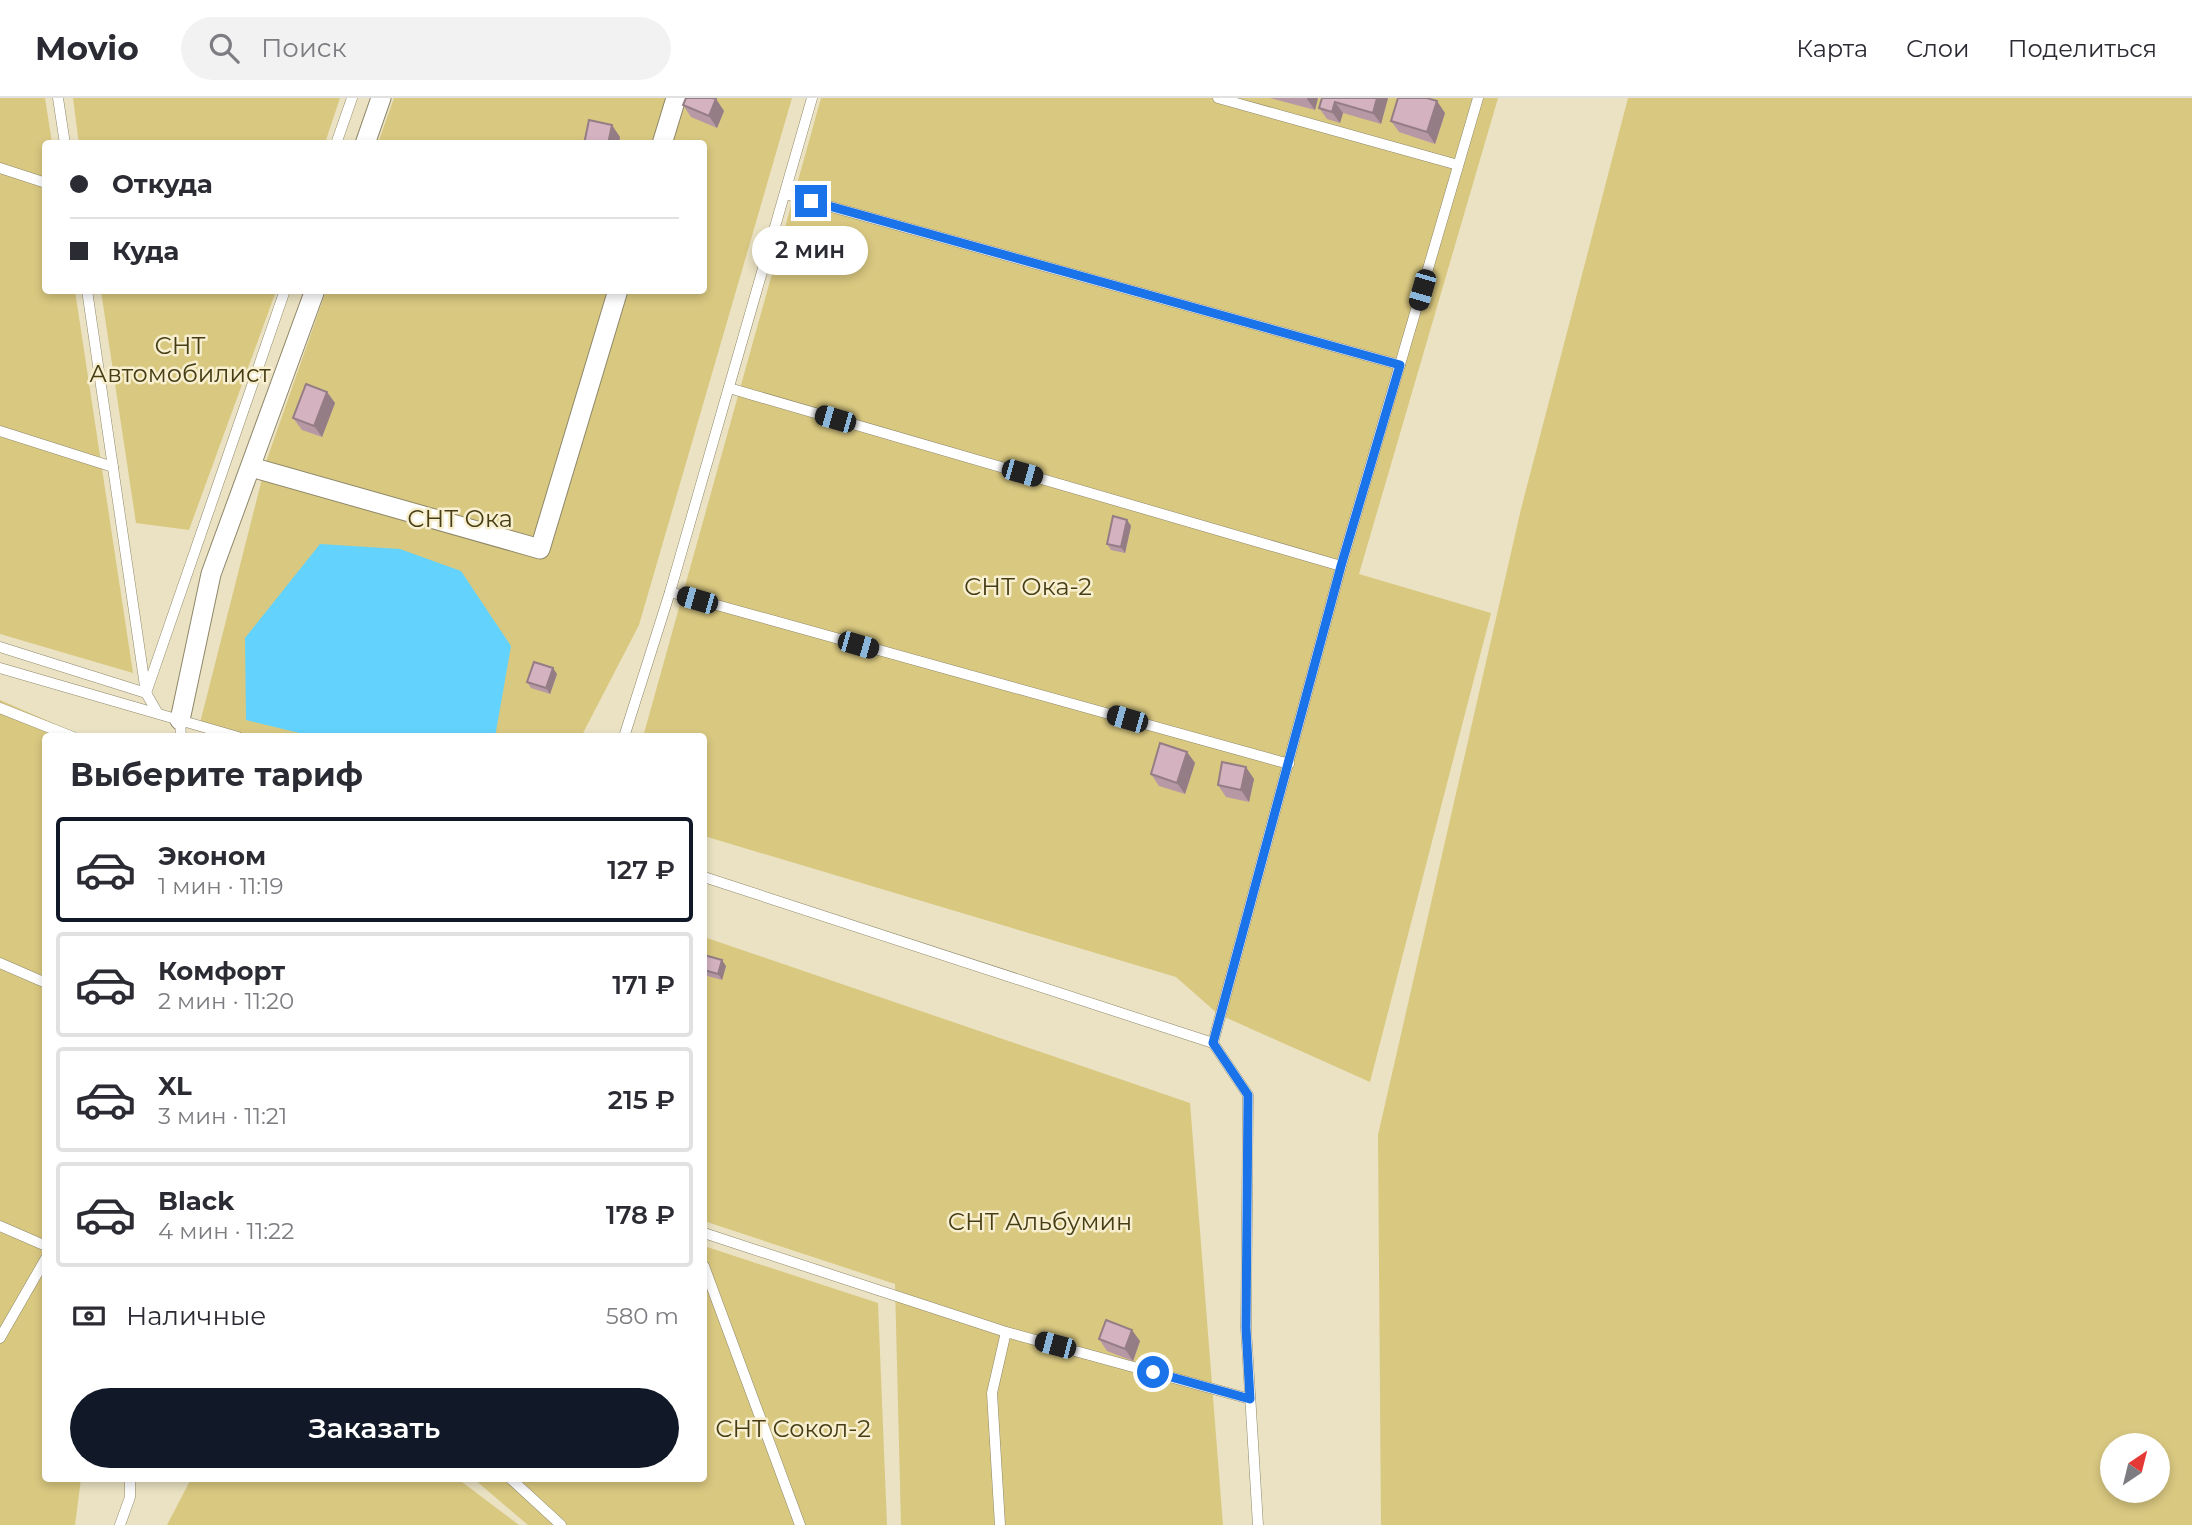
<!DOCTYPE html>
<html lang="ru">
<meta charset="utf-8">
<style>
body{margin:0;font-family:Montserrat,sans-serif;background:#f2f2f3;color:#2b2b33;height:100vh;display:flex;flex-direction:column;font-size:26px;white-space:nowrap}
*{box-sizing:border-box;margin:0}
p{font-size:23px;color:#7c7c81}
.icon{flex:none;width:38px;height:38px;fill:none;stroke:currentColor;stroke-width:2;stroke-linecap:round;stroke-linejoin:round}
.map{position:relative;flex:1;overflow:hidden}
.sheet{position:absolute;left:42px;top:635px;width:665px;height:749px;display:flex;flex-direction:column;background:#fff;border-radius:7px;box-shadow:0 4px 10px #0003}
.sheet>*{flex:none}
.hud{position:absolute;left:42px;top:42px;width:665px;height:154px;border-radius:7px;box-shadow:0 4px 10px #0003;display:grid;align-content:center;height:154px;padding:0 28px;background:#fff}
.needle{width:46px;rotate:35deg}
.buttons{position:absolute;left:2100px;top:1335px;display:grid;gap:14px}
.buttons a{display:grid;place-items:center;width:70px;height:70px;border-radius:50%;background:#fff;box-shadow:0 4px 10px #0003;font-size:35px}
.end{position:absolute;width:32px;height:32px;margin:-16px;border:9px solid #1a73e8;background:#fff;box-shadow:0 0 0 4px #fff}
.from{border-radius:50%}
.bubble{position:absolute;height:49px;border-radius:24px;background:#fff;box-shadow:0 4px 10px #0003;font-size:23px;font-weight:600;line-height:49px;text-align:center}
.car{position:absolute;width:21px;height:42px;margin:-21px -10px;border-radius:9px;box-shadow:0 0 5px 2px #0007;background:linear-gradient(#222 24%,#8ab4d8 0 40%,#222 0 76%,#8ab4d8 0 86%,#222 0)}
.hud b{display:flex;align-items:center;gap:24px;height:66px;font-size:26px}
.hud b+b{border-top:2px solid #e1e1e2}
.hud i{width:18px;height:18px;background:#2b2b33}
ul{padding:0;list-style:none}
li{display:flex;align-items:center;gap:21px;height:105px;margin:0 14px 10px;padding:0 14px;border:4px solid #e1e1e2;border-radius:7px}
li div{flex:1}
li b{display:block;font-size:26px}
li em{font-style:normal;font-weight:600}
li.current{border-color:#111827}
li>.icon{width:63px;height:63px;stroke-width:1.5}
h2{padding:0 28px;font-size:32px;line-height:84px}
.pay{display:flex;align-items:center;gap:18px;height:77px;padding:0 28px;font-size:26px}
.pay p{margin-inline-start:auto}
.cta{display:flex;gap:14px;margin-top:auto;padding:14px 28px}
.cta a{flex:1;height:80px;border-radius:42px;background:#111827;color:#fff;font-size:28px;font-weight:600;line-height:80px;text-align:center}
header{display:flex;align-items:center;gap:42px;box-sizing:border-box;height:98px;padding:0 35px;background:#fff;border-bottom:2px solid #e1e1e2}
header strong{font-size:33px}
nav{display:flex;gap:38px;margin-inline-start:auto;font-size:24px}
.search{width:490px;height:63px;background:#f2f2f3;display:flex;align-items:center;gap:18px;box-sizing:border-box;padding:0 24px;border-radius:38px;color:#7c7c81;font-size:26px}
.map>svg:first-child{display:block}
.green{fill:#d9c880;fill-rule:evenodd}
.water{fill:#63d3fd}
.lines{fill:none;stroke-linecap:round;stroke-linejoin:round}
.service-casing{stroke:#8e8769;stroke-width:11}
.minor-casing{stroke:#8e8769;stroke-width:21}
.service{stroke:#fff;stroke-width:10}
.minor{stroke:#fff;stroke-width:19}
.wall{fill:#b799a5}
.shaded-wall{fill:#957d86}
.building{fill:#d5b2c0;stroke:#957d86;stroke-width:2}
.route{stroke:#1a73e8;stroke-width:9}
.labels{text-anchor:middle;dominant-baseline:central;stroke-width:5;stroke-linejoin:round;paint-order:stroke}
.park-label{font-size:24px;fill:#473d15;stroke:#f7efcf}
</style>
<header>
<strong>Movio</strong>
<div class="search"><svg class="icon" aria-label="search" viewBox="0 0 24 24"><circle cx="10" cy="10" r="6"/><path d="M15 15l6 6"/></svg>Поиск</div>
<nav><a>Карта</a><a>Слои</a><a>Поделиться</a></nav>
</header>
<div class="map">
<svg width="2192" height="1427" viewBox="0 0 2192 1427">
<rect width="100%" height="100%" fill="#eae2c2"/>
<!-- green -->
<g class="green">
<path d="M0,0H45L52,45L46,46V192L75,193L133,575L0,536Z"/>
<path d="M73,0H340L325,45L79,46Z"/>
<path d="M394,0H792L639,527L581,639H255L200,625L267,361L326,193L704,192V46L378,45Z"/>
<path d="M821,0H1498L1359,476L1491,515L1370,984L1218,916L1176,879L704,738V639H643Z"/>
<path d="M1628,0H2192V1427H1381L1378,1037L1521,411ZM2112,1348H2158V1393H2112Z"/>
<path d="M101,193H276L189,432L136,425Z"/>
<path d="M0,602L85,639H46V1381H81L75,1427H0Z"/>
<path d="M704,839L1190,1005L1223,1427H901L895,1186L704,1123Z"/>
<path d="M704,1148L878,1205L887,1427H528L474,1381H704Z"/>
<path d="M191,1381H458L519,1427H167Z"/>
</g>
<!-- water -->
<path class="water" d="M320,446L400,451L461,473L511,548L495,639H316L246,622L245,540Z"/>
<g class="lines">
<defs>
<g id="service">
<path d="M58,0L65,46"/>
<path d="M1218,0L1458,67"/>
<path d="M336,46L352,0"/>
<path d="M0,70L46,85"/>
<path d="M785,96L1400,267"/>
<path d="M87,192L146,595L157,614"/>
<path d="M729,290L1341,468"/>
<path d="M0,333L113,369"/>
<path d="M670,494L1289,666"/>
<path d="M0,549L146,595L285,192"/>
<path d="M0,570L238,639"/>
<path d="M0,610L73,639"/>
<path d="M180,622L181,639"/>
<path d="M624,639L670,494L812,0"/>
<path d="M704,779L1213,945L1248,997L1246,1230L1258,1427"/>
<path d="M0,865L46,885"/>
<path d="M1213,945L1341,468L1478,0"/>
<path d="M0,1128L46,1148"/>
<path d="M704,1135L1006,1234L1250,1301"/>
<path d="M704,1168L800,1427"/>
<path d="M0,1240L46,1160"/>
<path d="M511,1381L561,1427"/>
<path d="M120,1427L130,1399V1381"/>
<path d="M1000,1427L992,1295L1006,1234"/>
</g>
<g id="minor">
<path d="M365,46L381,0"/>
<path d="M662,46L676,0"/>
<path d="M251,369L540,451L618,192"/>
<path d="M180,622L211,476L315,192"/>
</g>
</defs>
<!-- service casing -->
<use href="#service" class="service-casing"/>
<!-- minor casing -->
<use href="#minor" class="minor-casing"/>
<!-- service -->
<use href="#service" class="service"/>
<!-- minor -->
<use href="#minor" class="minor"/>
</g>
<!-- wall -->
<g class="wall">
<path d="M1270,0H1318L1315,12Z"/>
<path d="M1322,0H1388L1381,26L1343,15L1340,25L1327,21L1319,10Z"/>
<path d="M716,1L724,13L717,30L691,19L683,7Z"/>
<path d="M1445,15L1435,46L1399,34L1391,23Z"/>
<path d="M327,294L335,305L322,339L302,332L293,320Z"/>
<path d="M1127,422L1131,428L1125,455L1111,452L1107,446Z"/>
<path d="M557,576L550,596L531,590L527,584Z"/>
<path d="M1187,654L1195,665L1185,696L1159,688L1151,676Z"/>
<path d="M1254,681L1249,704L1226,699L1218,687Z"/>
<path d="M704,857L726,868L722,882L704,877Z"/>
<path d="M1099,1241L1140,1243L1133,1263L1107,1253Z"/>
</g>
<!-- shaded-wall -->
<g class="shaded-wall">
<path d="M1307,0H1318L1315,12L1307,1Z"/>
<path d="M1377,0H1388L1381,26L1373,15Z"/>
<path d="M716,1L724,13L717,30L709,18Z"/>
<path d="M1437,3L1445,15L1435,46L1427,34Z"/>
<path d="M1335,4L1343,15L1340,25L1332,14Z"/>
<path d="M612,27L620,39L619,46H608Z"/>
<path d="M327,294L335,305L322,339L314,328Z"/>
<path d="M1127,422L1131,428L1125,455L1121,449Z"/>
<path d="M553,570L557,576L550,596L546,590Z"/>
<path d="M1187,654L1195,665L1185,696L1177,685Z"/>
<path d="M1246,669L1254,681L1249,704L1241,692Z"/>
<path d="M722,862L726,868L722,882L718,876Z"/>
<path d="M1132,1232L1140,1243L1133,1263L1125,1251Z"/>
</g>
<!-- building -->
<g class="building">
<path d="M686,0H712L716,1L709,18L683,7Z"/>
<path d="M1322,0H1377L1373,15L1335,4L1332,14L1319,10Z"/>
<path d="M1398,0H1427L1437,3L1427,34L1391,23Z"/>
<path d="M589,22L612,27L608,46H584Z"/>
<path d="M306,286L327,294L314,328L293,320Z"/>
<path d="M1113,418L1127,422L1121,449L1107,446Z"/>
<path d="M534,564L553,570L546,590L527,584Z"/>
<path d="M1160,645L1187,654L1177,685L1151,676Z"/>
<path d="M1222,664L1246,669L1241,692L1218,687Z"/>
<path d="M704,857L722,862L718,876L704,872Z"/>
<path d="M1106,1222L1132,1232L1125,1251L1099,1241Z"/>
</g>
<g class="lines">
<!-- route -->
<path class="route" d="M811,103L1400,267L1341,468L1213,945L1248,997L1246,1230L1250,1301L1153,1274"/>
</g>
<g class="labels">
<!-- park labels -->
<g class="park-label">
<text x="180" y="247">СНТ<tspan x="180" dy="28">Автомобилист</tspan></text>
<text x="460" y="420">СНТ Ока</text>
<text x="1028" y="488">СНТ Ока-2</text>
<text x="1040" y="1123">СНТ Альбумин</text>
<text x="793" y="1330">СНТ Сокол-2</text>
</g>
</g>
</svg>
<div class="buttons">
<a><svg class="needle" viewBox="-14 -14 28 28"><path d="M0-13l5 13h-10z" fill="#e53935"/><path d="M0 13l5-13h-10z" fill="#7c7c81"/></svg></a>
</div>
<i class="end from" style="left:1153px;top:1274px"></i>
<i class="end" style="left:811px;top:103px"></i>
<div class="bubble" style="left:752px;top:128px;width:116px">2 мин</div>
<i class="car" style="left:1422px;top:192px;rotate:196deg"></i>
<i class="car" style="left:835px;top:321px;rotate:286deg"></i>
<i class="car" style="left:1022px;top:375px;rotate:106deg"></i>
<i class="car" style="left:697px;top:502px;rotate:286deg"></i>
<i class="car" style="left:858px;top:547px;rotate:106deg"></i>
<i class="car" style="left:1127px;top:621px;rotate:286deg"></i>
<i class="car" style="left:1055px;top:1247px;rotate:285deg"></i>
<div class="hud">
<b><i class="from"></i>Откуда</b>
<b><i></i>Куда</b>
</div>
<section class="sheet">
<h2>Выберите тариф</h2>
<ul>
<li class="current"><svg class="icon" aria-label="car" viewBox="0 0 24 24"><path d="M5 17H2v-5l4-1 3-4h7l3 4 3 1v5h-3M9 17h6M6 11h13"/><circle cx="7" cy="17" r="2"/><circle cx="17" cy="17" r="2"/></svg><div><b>Эконом</b><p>1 мин · 11:19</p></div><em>127 ₽</em></li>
<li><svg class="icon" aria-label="car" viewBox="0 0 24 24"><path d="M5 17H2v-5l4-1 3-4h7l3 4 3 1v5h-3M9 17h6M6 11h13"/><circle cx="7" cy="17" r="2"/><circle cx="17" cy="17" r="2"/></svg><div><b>Комфорт</b><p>2 мин · 11:20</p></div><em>171 ₽</em></li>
<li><svg class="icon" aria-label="car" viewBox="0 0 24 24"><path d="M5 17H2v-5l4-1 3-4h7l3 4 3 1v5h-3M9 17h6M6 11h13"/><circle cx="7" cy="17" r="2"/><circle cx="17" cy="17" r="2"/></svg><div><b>XL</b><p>3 мин · 11:21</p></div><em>215 ₽</em></li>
<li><svg class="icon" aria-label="car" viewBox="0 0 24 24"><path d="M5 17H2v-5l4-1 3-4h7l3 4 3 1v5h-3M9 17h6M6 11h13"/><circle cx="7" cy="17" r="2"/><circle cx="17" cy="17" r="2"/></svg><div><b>Black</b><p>4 мин · 11:22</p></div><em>178 ₽</em></li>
</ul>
<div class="pay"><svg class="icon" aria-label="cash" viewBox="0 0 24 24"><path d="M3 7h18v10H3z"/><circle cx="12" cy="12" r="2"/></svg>Наличные<p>580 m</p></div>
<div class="cta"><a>Заказать</a></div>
</section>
</div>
